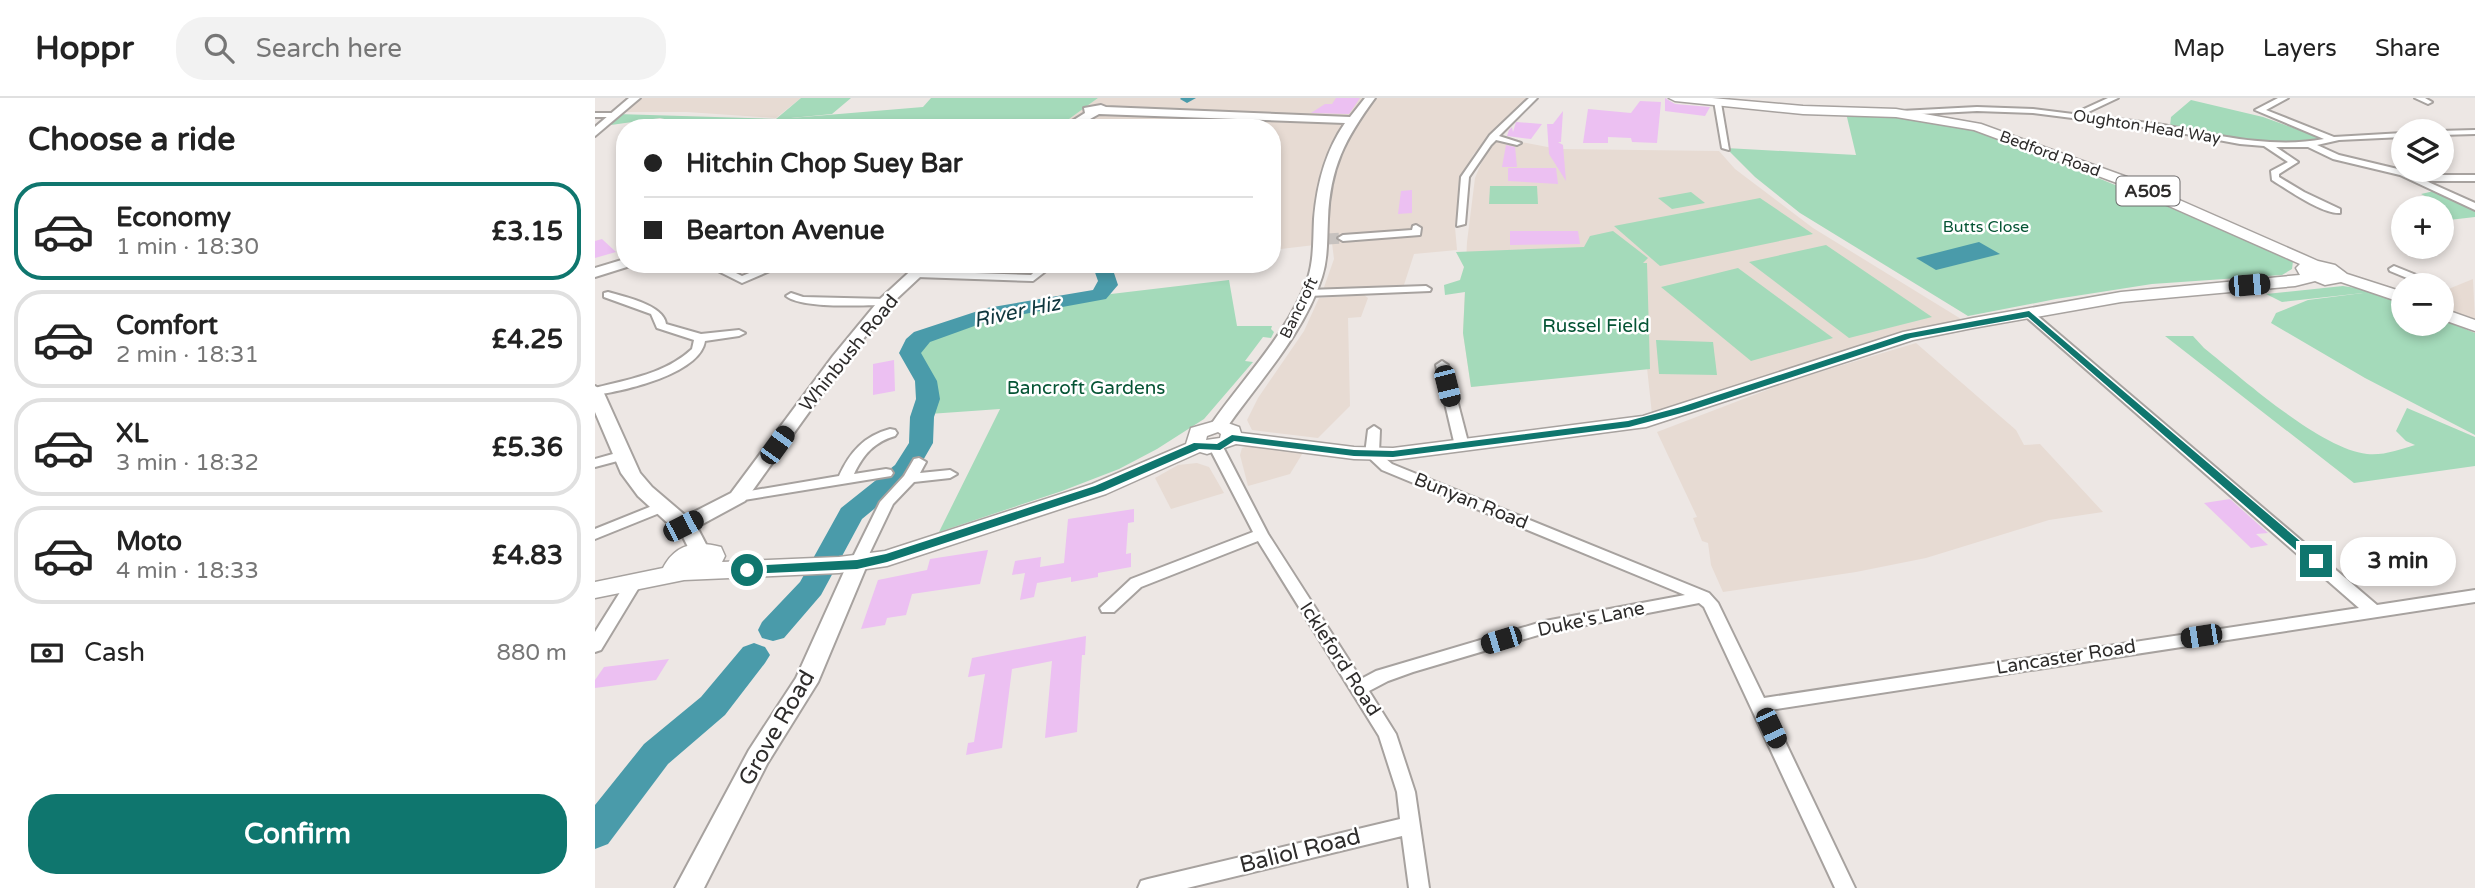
<!DOCTYPE html>
<meta charset="utf-8">
<style>
body{margin:0;font-family:"Varela Round",sans-serif;background:#f2f2f2;color:#222;height:100vh;display:flex;flex-direction:column;font-size:26px;white-space:nowrap}
*{box-sizing:border-box;margin:0}
p{font-size:23px;color:#767676}
.icon{flex:none;width:38px;height:38px;fill:none;stroke:currentColor;stroke-width:2;stroke-linecap:round;stroke-linejoin:round}
.map{position:relative;flex:1;overflow:hidden}
.sheet{display:flex;flex-direction:column;background:#fff;width:595px}
.sheet>*{flex:none}
.hud{position:absolute;left:21px;top:21px;width:665px;height:154px;border-radius:28px;box-shadow:0 4px 10px #0003;display:grid;align-content:center;height:154px;padding:0 28px;background:#fff}
.tools{position:absolute;left:1796px;top:21px;display:grid;gap:14px}
.tools a{display:grid;place-items:center;width:63px;height:63px;border-radius:50%;background:#fff;box-shadow:0 4px 10px #0003;font-size:35px}
.end{position:absolute;width:32px;height:32px;margin:-16px;border:9px solid #0f766e;background:#fff;box-shadow:0 0 0 4px #fff}
.from{border-radius:50%}
.bubble{position:absolute;height:49px;border-radius:24px;background:#fff;box-shadow:0 4px 10px #0003;font-size:23px;font-weight:700;line-height:49px;text-align:center}
.car{position:absolute;width:21px;height:42px;margin:-21px -10px;border-radius:9px;box-shadow:0 0 5px 2px #0007;background:linear-gradient(#222 24%,#8ab4d8 0 40%,#222 0 76%,#8ab4d8 0 86%,#222 0)}
.hud b{display:flex;align-items:center;gap:24px;height:66px;font-size:26px}
.hud b+b{border-top:2px solid #e0e0e0}
.hud i{width:18px;height:18px;background:#222}
ul{padding:0;list-style:none}
li{display:flex;align-items:center;gap:21px;height:98px;margin:0 14px 10px;padding:0 14px;border:4px solid #e0e0e0;border-radius:28px}
li div{flex:1}
li b{display:block;font-size:26px}
li em{font-style:normal;font-weight:700}
li.selected{border-color:#0f766e}
li>.icon{width:63px;height:63px;stroke-width:1.5}
h2{padding:0 28px;font-size:32px;line-height:84px}
.pay{display:flex;align-items:center;gap:18px;height:77px;padding:0 28px;font-size:26px}
.pay p{margin-inline-start:auto}
.action{display:flex;gap:14px;margin-top:auto;padding:14px 28px}
.action a{flex:1;height:80px;border-radius:28px;background:#0f766e;color:#fff;font-size:28px;font-weight:700;line-height:80px;text-align:center}
header{display:flex;align-items:center;gap:42px;box-sizing:border-box;height:98px;padding:0 35px;background:#fff;border-bottom:2px solid #e0e0e0}
header strong{font-size:33px}
nav{display:flex;gap:38px;margin-inline-start:auto;font-size:24px}
.search{width:490px;height:63px;background:#f2f2f2;display:flex;align-items:center;gap:18px;box-sizing:border-box;padding:0 24px;border-radius:28px;color:#767676;font-size:26px}
main{display:flex;flex:1;min-height:0}
.map>svg:first-child{display:block}
.built{fill:#e7dbd3}
.green{fill:#a4daba}
.water{fill:#4a9baa}
.lines{fill:none;stroke-linecap:round;stroke-linejoin:round}
.river{fill:#4a9baa;fill-rule:evenodd}
.building{fill:#ecc0f2}
.street-tunnel{stroke:#c7c2bf;stroke-width:11;stroke-dasharray:11 5;stroke-linecap:butt}
.street-casing{stroke:#a7a29f;stroke-width:4}
.secondary-casing{stroke:#a7a29f;stroke-width:4}
.primary-casing{stroke:#a7a29f;stroke-width:3}
.street{fill:#fff;fill-rule:evenodd}
.secondary{fill:#fff;fill-rule:evenodd}
.primary{fill:#fff;fill-rule:evenodd}
.route{fill:#0f766e}
.labels{text-anchor:middle;dominant-baseline:central;stroke-width:5;stroke-linejoin:round;paint-order:stroke}
.far-street-label{font-size:16px;fill:#2e2c2b;stroke:#fff}
.far-park-label{font-size:16px;fill:#055434;stroke:#fff}
.shield{fill:#fff;stroke:#6d6b6b;stroke-width:2}
.shield-label{font-size:18px;font-weight:bold;fill:#2e2c2b}
.park-label{font-size:19px;fill:#055434;stroke:#fff}
.street-label{font-size:19px;fill:#2e2c2b;stroke:#fff}
.water-label{font-size:21px;font-style:italic;fill:#10373e;stroke:#fff}
.near-street-label{font-size:23px;fill:#2e2c2b;stroke:#fff}
</style>
<header>
<strong>Hoppr</strong>
<div class="search"><svg class="icon" aria-label="search" viewBox="0 0 24 24"><circle cx="10" cy="10" r="6"/><path d="M15 15l6 6"/></svg>Search here</div>
<nav><a>Map</a><a>Layers</a><a>Share</a></nav>
</header>
<main>
<section class="sheet">
<h2>Choose a ride</h2>
<ul>
<li class="selected"><svg class="icon" aria-label="car" viewBox="0 0 24 24"><path d="M5 17H2v-5l4-1 3-4h7l3 4 3 1v5h-3M9 17h6M6 11h13"/><circle cx="7" cy="17" r="2"/><circle cx="17" cy="17" r="2"/></svg><div><b>Economy</b><p>1 min · 18:30</p></div><em>£3.15</em></li>
<li><svg class="icon" aria-label="car" viewBox="0 0 24 24"><path d="M5 17H2v-5l4-1 3-4h7l3 4 3 1v5h-3M9 17h6M6 11h13"/><circle cx="7" cy="17" r="2"/><circle cx="17" cy="17" r="2"/></svg><div><b>Comfort</b><p>2 min · 18:31</p></div><em>£4.25</em></li>
<li><svg class="icon" aria-label="car" viewBox="0 0 24 24"><path d="M5 17H2v-5l4-1 3-4h7l3 4 3 1v5h-3M9 17h6M6 11h13"/><circle cx="7" cy="17" r="2"/><circle cx="17" cy="17" r="2"/></svg><div><b>XL</b><p>3 min · 18:32</p></div><em>£5.36</em></li>
<li><svg class="icon" aria-label="car" viewBox="0 0 24 24"><path d="M5 17H2v-5l4-1 3-4h7l3 4 3 1v5h-3M9 17h6M6 11h13"/><circle cx="7" cy="17" r="2"/><circle cx="17" cy="17" r="2"/></svg><div><b>Moto</b><p>4 min · 18:33</p></div><em>£4.83</em></li>
</ul>
<div class="pay"><svg class="icon" aria-label="cash" viewBox="0 0 24 24"><path d="M3 7h18v10H3z"/><circle cx="12" cy="12" r="2"/></svg>Cash<p>880 m</p></div>
<div class="action"><a>Confirm</a></div>
</section>
<div class="map">
<svg width="1880" height="790" viewBox="0 0 1880 790">
<rect width="100%" height="100%" fill="#ede7e4"/>
<!-- built -->
<g class="built">
<path d="M46,0H206L181,20L92,14H28Z"/>
<path d="M503,0H936L905,26L878,57L865,89L860,129L862,152L819,156L808,190L728,192L739,161L737,145L677,152V30L463,29Z"/>
<path d="M905,40L963,51L1124,53L1140,71L1218,130L1371,224L1057,316L1052,270L876,289L868,235L872,144L880,80L894,46Z"/>
<path d="M1878,181L1880,222L1846,209V194Z"/>
<path d="M769,197L773,200L766,219L753,220L755,308L723,340L657,332L652,322L663,300L709,233L724,200Z"/>
<path d="M1321,245L1421,332L1429,347L1445,346L1508,414L1454,422L1331,460L1261,474L1128,494L1116,467L1113,445L1107,443L1098,420L1102,419L1062,334L1198,282Z"/>
<path d="M653,348L670,349L709,353L695,376L653,388L645,357L647,350Z"/>
<path d="M602,365L614,369L629,395L576,411L560,380L583,367Z"/>
</g>
<!-- green -->
<g class="green">
<path d="M206,0H256L237,16L196,20L328,9L336,0H503L463,29L453,30H130L132,22L83,24L65,20L16,27L22,16L181,21Z"/>
<path d="M1596,2L1668,19L1726,40C1689,55 1614,36 1575,28L1576,19Z"/>
<path d="M1251,15L1312,19L1368,28L1442,55L1674,150L1698,163L1697,171L1687,177L1557,186L1461,201L1373,218L1205,115L1160,79L1131,50L1261,57Z"/>
<path d="M895,88H942L943,106H894Z"/>
<path d="M1839,93L1880,112V119L1854,122L1846,118V110L1825,109L1830,108L1832,99L1826,96Z"/>
<path d="M1096,94L1110,105L1077,111L1063,100Z"/>
<path d="M1165,100L1218,136L1065,168L1019,128Z"/>
<path d="M1018,133L1053,160L1048,165H1052L1055,271L876,289L868,235L870,194L850,197L849,187L865,182L869,169L861,154L989,149L995,138Z"/>
<path d="M1231,147L1337,219L1254,240L1154,164Z"/>
<path d="M1143,170L1238,240L1156,263L1066,189Z"/>
<path d="M634,182L642,228H677L676,231L679,234L676,240L668,239L650,263L658,264L609,321L562,351L524,371L467,393L344,434L405,311L334,316C346,287 336,279 318,256L329,242L389,220L516,196Z"/>
<path d="M1748,188L1767,191L1808,204V226H1846V221L1880,235V337L1770,280L1676,225L1681,215L1713,202L1768,195L1687,204L1671,196Z"/>
<path d="M1570,238H1598L1609,250C1648,281 1724,350 1772,356C1788,358 1806,351 1820,347L1811,343L1801,333L1812,310L1880,339V368L1759,385Z"/>
<path d="M1061,242L1118,244L1122,277L1064,276Z"/>
</g>
<!-- water -->
<path class="water" d="M1384,144L1405,156L1341,172L1321,160Z"/>
<g class="lines">
<!-- river -->
<g class="river">
<path d="M601,0L592,5L585,1L586,0Z"/>
<path d="M553,21L560,25L559,30H544L548,22Z"/>
<path d="M497,166H516L523,187L511,201L396,222L335,244L326,255L342,283L345,301L339,319L338,345L319,378L267,421L226,497L189,540L178,543L167,540L163,532L167,524L205,484L246,410L300,367L314,345L315,319L321,301L320,283L304,255L311,241L319,234L392,210L498,192L503,183Z"/>
<path d="M159,545L170,549L175,557L170,565L130,617L73,666L13,746L0,751V707L49,646L106,599L148,549Z"/>
</g>
</g>
<!-- building -->
<g class="building">
<path d="M741,0H765L754,16L716,15L730,6H737Z"/>
<path d="M1070,0L1080,6L1115,9L1110,18L1070,13Z"/>
<path d="M1045,3L1066,4L1062,45L1037,44L1036,40L1013,39V45H988L993,11L1036,15Z"/>
<path d="M968,13L966,44H963L968,47L971,83L954,56L952,26H958Z"/>
<path d="M921,24L947,26L936,41L912,38L914,32L917,29L918,34Z"/>
<path d="M911,47L920,49L922,69H907Z"/>
<path d="M913,70H961L963,86L913,83Z"/>
<path d="M817,92V115L803,116L806,93Z"/>
<path d="M915,133H983L985,146L915,147Z"/>
<path d="M7,141L21,154L0,160V143Z"/>
<path d="M299,262L300,293L278,297V266Z"/>
<path d="M1635,401L1673,435L1661,436L1673,447L1656,450L1609,405Z"/>
<path d="M539,411V424L533,425L531,456L536,455V469L503,475V479L476,484V479L442,485L439,499L425,502L430,475L417,477L420,463L446,459L445,469L469,465L473,421Z"/>
<path d="M393,452L385,486L317,496L311,517L292,520L290,527L266,531L283,482L332,472L335,461Z"/>
<path d="M491,538L490,557H487L482,634L450,640L457,563L417,571L407,650L371,657L373,645L379,644L390,576L373,579L377,560Z"/>
<path d="M74,561L61,582L0,590V582L9,569Z"/>
</g>
<g class="lines">
<!-- street-tunnel -->
<path class="street-tunnel" d="M733,141L748,140"/>
<defs>
<g id="street">
<path d="M934,0H942L904,38L926,45L922,47L901,42L896,47L874,79L870,126L862,128L866,79L895,37Z"/>
<path d="M1513,0H1523L1487,17C1514,20 1541,23 1568,27C1621,37 1676,51 1729,41L1660,12L1683,0H1693L1671,12L1739,39L1808,35V39L1744,42L1722,47L1744,57L1811,73L1820,77H1880V83H1831L1880,105V112L1805,77L1738,61L1713,49H1681L1703,64L1684,76V79L1709,94L1745,111V115C1727,116 1693,92 1677,82L1676,73L1693,64L1669,48L1645,46L1564,31L1438,15L1382,13L1306,17L1302,15L1306,13L1382,9L1438,11L1478,16Z"/>
<path d="M1820,0H1830L1837,4L1833,6Z"/>
<path d="M1119,3L1126,5L1134,52L1127,50Z"/>
<path d="M0,15H18L22,17L18,19H0Z"/>
<path d="M1880,32V36L1846,37V33H1843Z"/>
<path d="M821,127L826,130L825,137L748,143L743,140L748,137L817,132L818,128Z"/>
<path d="M109,166H123L147,178L176,166H191L147,185Z"/>
<path d="M448,166H460L438,183L322,179L317,176L322,173L436,177Z"/>
<path d="M1799,168L1841,185L1842,187H1829L1795,173L1794,171Z"/>
<path d="M831,188L836,191L835,193L713,198L708,195L713,192Z"/>
<path d="M13,194C30,199 69,207 71,226L106,236L144,232L150,235L144,238L110,243C105,276 29,293 0,297V290C34,281 70,276 97,251L99,242L62,230L56,216L9,199V195Z"/>
<path d="M196,195L208,199L290,201L295,204L290,207C267,207 207,211 191,198Z"/>
<path d="M1434,213L1438,214L1782,507L1880,492V504L1175,612L1260,790H1240L1109,509L1104,505L950,535L818,574L793,583L774,593L801,636L820,694L834,790H814L807,738L592,790H543L546,783L553,781L805,721L802,694L784,638L663,443L546,489L519,514H507L505,510L536,481L658,434L614,349L621,345L628,349L673,436L766,581L781,573L808,565L950,523L1090,497L787,372L770,356L773,332L779,328L785,332L784,355L797,366L1114,495L1123,505L1169,600L1764,510L1430,218L1428,216Z"/>
<path d="M847,263L853,267L874,348L872,351H862L860,348L841,267Z"/>
<path d="M295,331L300,332L302,335L300,338C279,344 268,357 259,376L291,371L296,372L298,375L296,378L143,403L136,399L143,395L244,378C255,354 269,338 295,331Z"/>
<path d="M25,354L30,355L32,358L30,361L0,369V361Z"/>
<path d="M324,360L331,364L325,375L355,372L362,376L355,380L319,384L298,406L267,471H257L254,467L285,404L309,378L319,361Z"/>
<path d="M67,404L74,409L72,412L0,441V431Z"/>
<path d="M37,478L42,479L45,483L43,491L6,552L0,554V534L27,491L32,479Z"/>
</g>
<g id="secondary">
<path d="M34,0H45L0,38V29Z"/>
<path d="M770,0H780C750,41 735,69 733,121C732,141 733,160 727,179C709,236 664,283 630,332H618L615,328C648,280 693,236 713,180C719,161 718,141 719,121C722,86 730,54 750,25L504,16L479,30H466L490,15L489,10L506,7L511,9L755,19Z"/>
<path d="M30,161V166H36L35,168L0,179V170Z"/>
<path d="M323,166H339L295,207L250,264L150,403L102,429L114,452L111,457H97L88,439L43,398L26,375L0,314V288L8,293L45,375L57,389L91,418L136,395L238,258L285,201Z"/>
<path d="M262,460L269,462L272,467L223,584L172,666L109,790H80L154,652L201,580L252,467L255,462Z"/>
</g>
<g id="primary">
<path d="M1074,0H1117L1208,8L1301,11L1386,26L1532,79L1723,163L1740,167L1752,176L1808,194V205L1746,184L1730,187L1720,183L1700,188L1526,204L1378,230L1318,242L1051,329L798,362L759,361L641,346L612,356L605,354L511,396L292,468L244,475L89,482L0,500V484L68,470C80,446 101,442 126,449L130,458L127,464L244,459L290,453L497,386L591,346L596,330L624,322L644,329L646,335L759,349L798,350L1048,318L1308,234L1378,220L1526,194L1705,177L1701,170L1705,166L1522,85L1379,32L1301,19L1208,16L1080,3ZM623,334L626,336L625,340L611,342L612,338Z"/>
<path d="M1846,210L1880,222V233L1846,221Z"/>
</g>
</defs>
<!-- street casing -->
<use href="#street" class="street-casing"/>
<!-- secondary casing -->
<use href="#secondary" class="secondary-casing"/>
<!-- primary casing -->
<use href="#primary" class="primary-casing"/>
<!-- street -->
<use href="#street" class="street"/>
<!-- secondary -->
<use href="#secondary" class="secondary"/>
<!-- primary -->
<use href="#primary" class="primary"/>
</g>
<!-- route -->
<path class="route" d="M1434,213L1725,460V466H1717L1433,219L1316,240L1094,313L1034,329L798,359L759,358L639,343L625,352L604,351L508,393L292,464L262,471L152,476L146,472L152,468L262,462L291,456L500,388L599,345L622,346L637,337L759,352L798,353L1033,323L1086,309L1310,236Z"/>
<g class="labels">
<!-- far-street labels -->
<g class="far-street-label">
<text transform="translate(1552 29) rotate(9)">Oughton Head Way</text>
<text transform="translate(1455 56) rotate(20)">Bedford Road</text>
<text transform="translate(704 210) rotate(-64)">Bancroft</text>
</g>
<!-- far-park labels -->
<g class="far-park-label">
<text x="1391" y="129">Butts Close</text>
</g>
<!-- shield labels -->
<rect class="shield" x="1521.5" y="78.5" width="63" height="29" rx="5"/>
<g class="shield-label">
<text x="1553" y="93">A505</text>
</g>
<!-- park labels -->
<g class="park-label">
<text x="1001" y="228">Russel Field</text>
<text x="491" y="290">Bancroft Gardens</text>
</g>
<!-- street labels -->
<g class="street-label">
<text transform="translate(254 255) rotate(-51)">Whinbush Road</text>
<text transform="translate(876 403) rotate(22)">Bunyan Road</text>
<text transform="translate(996 521) rotate(-12)">Duke's Lane</text>
<text transform="translate(1471 559) rotate(-9)">Lancaster Road</text>
<text transform="translate(745 561) rotate(57)">Ickleford Road</text>
</g>
<!-- water labels -->
<g class="water-label">
<text transform="translate(422 214) rotate(-12)">River Hiz</text>
</g>
<!-- near-street labels -->
<g class="near-street-label">
<text transform="translate(182 630) rotate(-60)">Grove Road</text>
<text transform="translate(705 753) rotate(-14)">Baliol Road</text>
</g>
</g>
</svg>
<div class="tools">
<a><svg class="icon" aria-label="layers" viewBox="0 0 24 24"><path d="M12 4l9 5-9 5-9-5zM3 14l9 5 9-5"/></svg></a>
<a>+</a>
<a>−</a>
</div>
<i class="end from" style="left:152px;top:472px"></i>
<i class="end" style="left:1721px;top:463px"></i>
<div class="bubble" style="left:1745px;top:439px;width:116px">3 min</div>
<i class="car" style="left:1654px;top:187px;rotate:85deg"></i>
<i class="car" style="left:852px;top:288px;rotate:166deg"></i>
<i class="car" style="left:182px;top:347px;rotate:36deg"></i>
<i class="car" style="left:88px;top:428px;rotate:63deg"></i>
<i class="car" style="left:1606px;top:538px;rotate:261deg"></i>
<i class="car" style="left:906px;top:542px;rotate:253deg"></i>
<i class="car" style="left:1176px;top:630px;rotate:155deg"></i>
<div class="hud">
<b><i class="from"></i>Hitchin Chop Suey Bar</b>
<b><i></i>Bearton Avenue</b>
</div>
</div>
</main>
